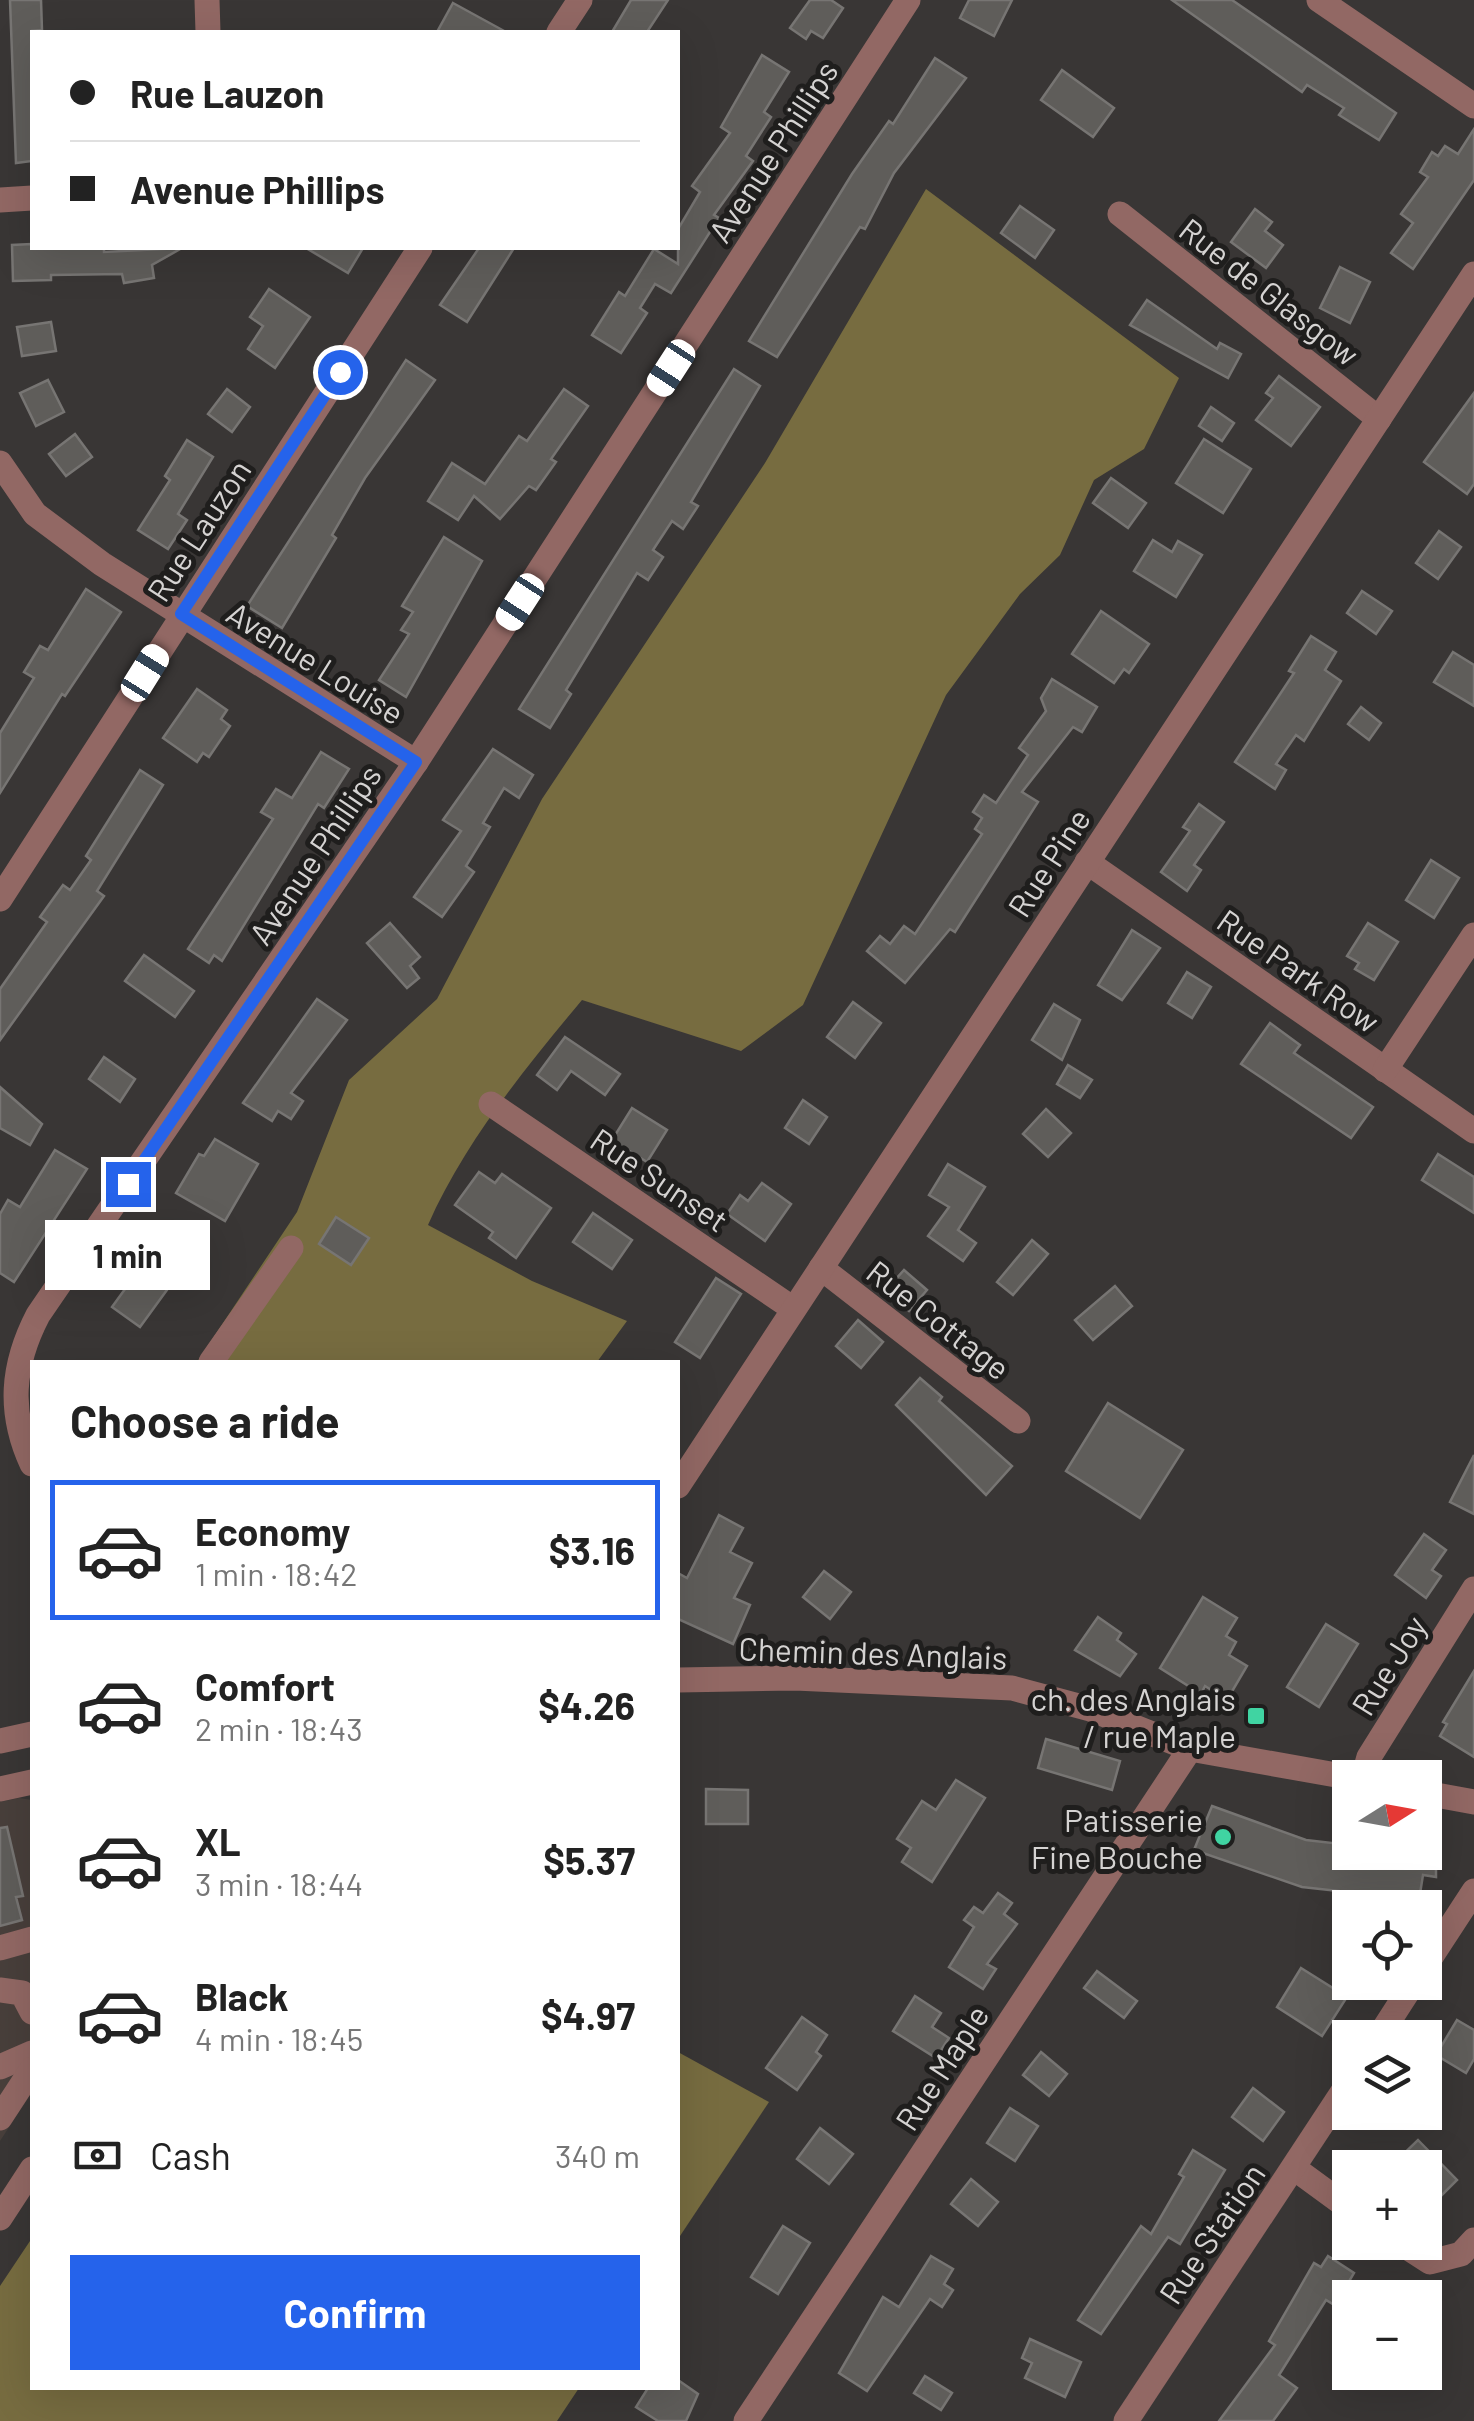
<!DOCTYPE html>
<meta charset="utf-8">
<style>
body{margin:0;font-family:Barlow,sans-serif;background:#f2f2f2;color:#222;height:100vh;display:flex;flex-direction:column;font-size:38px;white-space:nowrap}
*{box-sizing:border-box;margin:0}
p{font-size:32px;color:#767676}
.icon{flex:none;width:55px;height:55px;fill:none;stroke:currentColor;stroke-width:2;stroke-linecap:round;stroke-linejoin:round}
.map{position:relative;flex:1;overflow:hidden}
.side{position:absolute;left:30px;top:1360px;width:650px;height:1030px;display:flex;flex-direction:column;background:#fff;border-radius:0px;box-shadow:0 10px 40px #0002}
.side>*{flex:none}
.top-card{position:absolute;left:30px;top:30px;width:650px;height:220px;border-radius:0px;box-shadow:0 10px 40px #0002;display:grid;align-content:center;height:220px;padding:0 40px;background:#fff}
.needle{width:65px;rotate:79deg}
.tools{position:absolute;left:1332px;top:1760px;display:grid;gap:20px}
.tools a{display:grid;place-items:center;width:110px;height:110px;border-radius:0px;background:#fff;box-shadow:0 10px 40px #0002;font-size:50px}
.end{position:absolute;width:45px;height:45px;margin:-22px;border:12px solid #2563eb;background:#fff;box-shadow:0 0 0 5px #fff}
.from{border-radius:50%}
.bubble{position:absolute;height:70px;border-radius:0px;background:#fff;box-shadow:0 10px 40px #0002;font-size:32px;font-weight:700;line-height:70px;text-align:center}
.car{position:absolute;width:30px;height:60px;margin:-30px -15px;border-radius:12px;box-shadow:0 0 8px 2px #0007;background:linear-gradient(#fff 24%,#345 0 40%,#fff 0 76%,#345 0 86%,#fff 0)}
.top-card b{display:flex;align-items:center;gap:35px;height:95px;font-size:38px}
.top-card b+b{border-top:2px solid #e0e0e0}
.top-card i{width:25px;height:25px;background:#222}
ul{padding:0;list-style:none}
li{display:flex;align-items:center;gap:30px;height:140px;margin:0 20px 15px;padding:0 20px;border:5px solid transparent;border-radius:0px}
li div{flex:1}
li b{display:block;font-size:38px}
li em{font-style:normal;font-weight:700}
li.current{border-color:#2563eb}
li>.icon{width:90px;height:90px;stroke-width:1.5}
h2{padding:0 40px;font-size:45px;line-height:120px}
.pay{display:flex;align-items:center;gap:25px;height:110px;padding:0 40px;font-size:38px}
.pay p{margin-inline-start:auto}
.primary-button{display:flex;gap:20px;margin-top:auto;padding:20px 40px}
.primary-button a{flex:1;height:115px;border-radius:0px;background:#2563eb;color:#fff;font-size:40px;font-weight:700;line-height:115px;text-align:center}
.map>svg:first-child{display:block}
.built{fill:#483f3b}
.forest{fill:#776c40}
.building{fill:#5f5d5a;stroke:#777573;stroke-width:2.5}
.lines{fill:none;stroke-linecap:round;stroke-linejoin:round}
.minor{stroke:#926864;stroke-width:25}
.route{stroke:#2563eb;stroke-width:12}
.poi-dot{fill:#40d4a2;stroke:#1f1e1d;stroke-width:4}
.labels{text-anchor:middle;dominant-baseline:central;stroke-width:10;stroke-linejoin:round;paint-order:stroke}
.street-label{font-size:32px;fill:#d5d3d2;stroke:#1f1e1d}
.poi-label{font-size:32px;fill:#d5d3d2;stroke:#1f1e1d;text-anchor:end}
</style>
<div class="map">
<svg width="1474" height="2421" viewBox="0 0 1474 2421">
<rect width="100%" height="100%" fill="#393635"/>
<!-- built -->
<path class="built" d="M19,1798L32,1800V2092L0,2141V1802Z"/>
<!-- forest -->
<g class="forest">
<path d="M926,189L1179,378L1144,449L1094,480L1060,555L1020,594L946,695L803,1005L741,1051L582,1000C526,1067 464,1143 428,1225L532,1281L627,1321L597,1362H197L297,1212L349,1080L437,999L542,799L765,463Z"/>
<path d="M678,2052L769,2102L678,2239Z"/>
<path d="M32,2238V2388H579L557,2421H0V2286Z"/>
</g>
<!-- building -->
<g class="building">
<path d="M10,0H41L42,30L32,31V161L16,163Z"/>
<path d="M631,0H668L647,32H612Z"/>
<path d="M810,0H831L843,8L823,38L811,31L806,39L790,28Z"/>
<path d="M969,0H1012L994,36L960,18Z"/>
<path d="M1172,0H1232L1396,113L1379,140L1339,115L1344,108L1307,85L1302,92Z"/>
<path d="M453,3L506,32H437Z"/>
<path d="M762,55L789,72L764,112L771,117L746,156L753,161L714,215L719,218L671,293L655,284L640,308L647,313L621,353L592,335L619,292L625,296L654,249L678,264V229L700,192L692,186L730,133L721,127Z"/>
<path d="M935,58L966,78L894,173L865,229L860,227L777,357L749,341L852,174L889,121L893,124Z"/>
<path d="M1062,70L1114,108L1093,137L1041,100Z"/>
<path d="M1474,129V180L1413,269L1391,253L1413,223L1401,214L1428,177L1420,172L1432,152L1438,156L1445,146L1458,154Z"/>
<path d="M1020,206L1054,230L1035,258L1001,233Z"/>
<path d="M1255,209L1272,222L1265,231L1283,245L1266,268L1231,242Z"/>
<path d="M32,244L104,248V252L182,248L152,265L154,278L124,283L122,274L51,275V280L13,281L12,245Z"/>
<path d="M306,248H363L348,273Z"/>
<path d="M479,248H514L467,322L440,305Z"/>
<path d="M1340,267L1370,282L1350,323L1320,308Z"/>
<path d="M269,289L310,317L275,368L248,349L263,326L250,317Z"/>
<path d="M1147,300L1217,349L1220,343L1241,354L1228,378L1130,325Z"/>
<path d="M51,322L56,351L22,356L17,327Z"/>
<path d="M406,360L435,380L365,478L332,535L336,538L282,628L247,606Z"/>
<path d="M734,369L760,386L691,502L698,506L683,529L672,521L653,550L663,557L648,580L637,573L566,690L571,694L550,728L519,709Z"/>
<path d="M1279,376L1320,407L1291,446L1256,420L1273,398L1266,393Z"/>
<path d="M48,380L64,412L36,426L20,393Z"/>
<path d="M227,389L250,407L232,432L208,414Z"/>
<path d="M564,389L588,406L551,459L556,462L536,490L529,486L500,519L474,496L458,520L428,501L452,463L485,484L519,436L527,441Z"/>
<path d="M1474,393V484L1467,494L1424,462Z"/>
<path d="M1211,407L1234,423L1222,441L1199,426Z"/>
<path d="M75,434L92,457L66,476L49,454Z"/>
<path d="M1204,439L1251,469L1223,513L1176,483Z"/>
<path d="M187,440L213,457L178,514L187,520L168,549L138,530L170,480L165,476Z"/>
<path d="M1111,478L1146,503L1128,528L1093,503Z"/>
<path d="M1439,531L1461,547L1438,579L1416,563Z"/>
<path d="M444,537L482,561L406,697L379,680L409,634L401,630L413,612L402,606Z"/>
<path d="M1153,540L1172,552L1178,541L1202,555L1176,597L1134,571Z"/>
<path d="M86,589L121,612L65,696L62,694L0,793V733L34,678L24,672L40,646L48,650Z"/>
<path d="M1362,591L1392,611L1376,634L1347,613Z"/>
<path d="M1101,611L1149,644L1129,673L1124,669L1114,683L1072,654Z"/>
<path d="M1311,636L1336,652L1325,670L1341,681L1304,741L1296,735L1276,764L1286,770L1275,789L1235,762L1294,673L1289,671Z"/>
<path d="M1453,652L1474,665V706L1434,682Z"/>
<path d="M1052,679L1097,707L1082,732L1073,727L1022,792L1038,802L955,932L950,929L905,983L867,951L880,936L890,944L904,926L915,934L982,834L975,829L982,818L973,812L984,795L996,803L1028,755L1019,748L1046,711L1041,698Z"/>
<path d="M197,689L227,710L221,719L230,726L209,757L203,753L197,762L163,738Z"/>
<path d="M1361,707L1381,723L1369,740L1348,724Z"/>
<path d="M493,749L533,775L519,798L504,788L483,823L490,827L466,866L474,872L442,917L414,897L461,831L443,820Z"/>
<path d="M321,752L349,769L324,808L318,804L222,961L214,955L209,963L188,949L273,819L261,812L276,789L292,798Z"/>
<path d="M140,770L163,785L97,891L104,896L0,1040V989L47,922L40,917L63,885L70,890L91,860L86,856Z"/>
<path d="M1199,804L1224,822L1194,865L1201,870L1187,891L1161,872L1190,831L1183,827Z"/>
<path d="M1431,860L1459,878L1434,918L1406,900Z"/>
<path d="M390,923L420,957L410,966L419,978L407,988L367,943Z"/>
<path d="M1368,923L1398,942L1374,980L1355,969L1359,963L1347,956Z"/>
<path d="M1132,930L1160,948L1122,1000L1098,985Z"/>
<path d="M144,955L194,991L175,1017L125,981Z"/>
<path d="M1187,972L1211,987L1192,1018L1168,1003Z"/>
<path d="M317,999L347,1020L291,1093L303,1101L291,1119L278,1111L272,1121L243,1103Z"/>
<path d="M853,1002L881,1023L855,1058L827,1037Z"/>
<path d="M1054,1004L1080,1020L1062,1060L1032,1040Z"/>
<path d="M1270,1023L1300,1045L1294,1053L1373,1107L1351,1138L1241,1064Z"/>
<path d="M565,1037L620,1074L605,1095L571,1071L557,1090L537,1075Z"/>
<path d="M104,1057L135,1079L120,1102L89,1079Z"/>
<path d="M1068,1065L1092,1080L1080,1098L1057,1084Z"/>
<path d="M0,1087L42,1124L30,1145L0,1128Z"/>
<path d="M803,1100L827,1117L809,1144L785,1128Z"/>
<path d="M632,1108L667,1130L647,1162L612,1140Z"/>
<path d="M1046,1109L1071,1133L1048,1157L1023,1134Z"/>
<path d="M215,1139L258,1164L225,1221L176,1193L199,1154L204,1156Z"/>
<path d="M55,1150L87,1169L14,1282L0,1273V1214L8,1200L20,1207Z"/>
<path d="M1438,1154L1474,1177V1213L1422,1180Z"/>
<path d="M948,1164L985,1187L958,1230L976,1243L963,1261L928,1236L949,1207L929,1195Z"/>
<path d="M479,1172L495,1183L502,1174L551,1208L516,1258L489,1238L493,1232L455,1205Z"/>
<path d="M762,1183L791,1204L765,1241L727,1214L740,1195L748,1201Z"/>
<path d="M593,1213L632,1240L612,1269L573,1242Z"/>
<path d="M336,1217L369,1238L351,1265L319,1244Z"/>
<path d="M1032,1240L1048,1254L1013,1295L997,1282Z"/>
<path d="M158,1241L189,1249L188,1256L198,1258L193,1276L180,1272L140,1327L112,1307L136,1274L147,1282Z"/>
<path d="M904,1270L927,1290L909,1311L886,1290Z"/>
<path d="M716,1278L741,1294L700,1358L675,1342Z"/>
<path d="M1115,1286L1132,1306L1093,1340L1075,1320Z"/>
<path d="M858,1320L883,1342L861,1368L836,1346Z"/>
<path d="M920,1378L942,1397L939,1401L1012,1466L986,1495L896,1405Z"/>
<path d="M1108,1403L1183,1450L1140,1518L1066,1471Z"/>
<path d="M1474,1455V1514L1450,1502Z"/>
<path d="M719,1515L743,1528L730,1552L752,1563L734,1598L750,1605L733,1644L678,1619V1573L687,1578Z"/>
<path d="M1424,1534L1446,1550L1432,1570L1441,1576L1426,1598L1395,1575Z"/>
<path d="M824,1571L851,1592L830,1619L803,1597Z"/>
<path d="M1203,1597L1237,1618L1226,1636L1236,1642L1229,1655L1247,1666L1227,1700L1205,1686L1201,1694L1160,1668Z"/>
<path d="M1098,1617L1121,1633L1117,1640L1136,1654L1120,1676L1075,1650Z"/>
<path d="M1326,1624L1358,1644L1319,1707L1287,1687Z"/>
<path d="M1474,1671V1757L1440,1736L1447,1724L1443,1722Z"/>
<path d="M1046,1739L1120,1761L1112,1790L1038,1768Z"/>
<path d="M956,1780L985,1798L932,1882L902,1862L911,1848L897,1839L922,1801L936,1810Z"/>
<path d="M706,1789L748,1790V1824H706Z"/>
<path d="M1212,1806L1306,1840L1350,1845V1852L1436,1855V1877L1423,1875L1419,1900L1302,1887L1194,1850Z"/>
<path d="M7,1827L23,1896L16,1897L22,1920L0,1926V1828Z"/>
<path d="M998,1893L1012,1903L1004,1914L1017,1924L987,1964L996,1969L983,1989L949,1967L974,1927L964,1920L974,1907L983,1913Z"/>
<path d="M1301,1968L1347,1997L1322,2036L1277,2007Z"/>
<path d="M1097,1971L1137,2001L1124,2018L1084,1988Z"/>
<path d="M915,1996L941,2013L932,2027L949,2038L936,2058L893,2031Z"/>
<path d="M802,2017L827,2035L816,2052L821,2056L797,2090L766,2068Z"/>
<path d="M1457,2020L1474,2030V2059L1466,2073L1436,2055Z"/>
<path d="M1041,2052L1067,2074L1049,2096L1023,2075Z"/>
<path d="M1253,2088L1284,2112L1263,2141L1232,2117Z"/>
<path d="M1010,2108L1038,2126L1015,2161L987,2143Z"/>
<path d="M820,2128L853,2154L829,2184L797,2159Z"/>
<path d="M1418,2140L1457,2180L1434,2203L1425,2194V2168H1389Z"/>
<path d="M1193,2150L1225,2170L1180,2244L1168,2237L1101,2334L1078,2320L1141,2226L1151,2234L1184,2177L1179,2174Z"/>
<path d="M971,2179L998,2202L978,2226L951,2204Z"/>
<path d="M783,2226L810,2243L778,2294L751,2277Z"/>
<path d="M931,2256L953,2269L944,2284L953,2290L942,2307L930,2299L867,2391L839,2373L883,2297L899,2307Z"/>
<path d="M1328,2256L1354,2273L1344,2290L1351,2294L1341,2309L1326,2300L1279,2375L1297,2388L1273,2421H1219L1275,2345L1269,2341L1314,2263L1321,2267Z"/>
<path d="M1030,2339L1081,2362L1065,2397L1025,2378L1032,2363L1022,2358Z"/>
<path d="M925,2376L952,2393L941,2410L914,2393Z"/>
<path d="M678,2380L698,2394L686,2421H658L636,2407L648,2388H678Z"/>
</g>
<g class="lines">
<!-- minor -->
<g class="minor">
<path d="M207,0L208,32"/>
<path d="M1319,0L1474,106"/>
<path d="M559,32L580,0"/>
<path d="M0,200L32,198"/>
<path d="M1120,214L1379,419"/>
<path d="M0,463L35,514L102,564L416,762"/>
<path d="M1087,862L1474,1131"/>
<path d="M0,899L420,248"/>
<path d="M1385,1070L1474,935"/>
<path d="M491,1104L792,1308"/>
<path d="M821,1268L1018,1421"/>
<path d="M211,1362L291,1248"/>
<path d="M32,1464C8,1412 12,1365 38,1315L416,762L908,0"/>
<path d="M678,1486L1474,274"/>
<path d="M678,1680L795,1678L1012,1688L1090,1709L1190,1749L1353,1778"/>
<path d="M0,1741L32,1734"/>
<path d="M1363,1778L1369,1757L1474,1589"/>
<path d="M0,1789L32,1782"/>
<path d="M1425,1793L1474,1802"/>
<path d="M0,1948L32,1939"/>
<path d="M1425,1966L1474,1891"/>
<path d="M0,1990L22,1993L32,2012"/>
<path d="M1378,2038L1414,1982"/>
<path d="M0,2067L32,2053"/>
<path d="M0,2118L32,2069"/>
<path d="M1294,2168L1350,2209"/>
<path d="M0,2218L32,2169"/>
<path d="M1399,2242L1430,2262L1461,2254L1474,2240"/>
<path d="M746,2421L1190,1749"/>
<path d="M1126,2421L1350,2081"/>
</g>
</g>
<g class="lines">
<!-- route -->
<path class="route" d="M128,1184L416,762L181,614L340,372"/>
</g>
<!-- markers -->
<g class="poi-dot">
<rect x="1246" y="1706" width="20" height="20" rx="5"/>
<circle cx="1223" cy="1837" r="10"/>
</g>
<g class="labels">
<!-- street labels -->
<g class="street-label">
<text transform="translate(772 151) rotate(-57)">Avenue Phillips</text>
<text transform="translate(1270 291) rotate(38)">Rue de Glasgow</text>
<text transform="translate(198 530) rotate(-57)">Rue Lauzon</text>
<text transform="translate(316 662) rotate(32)">Avenue Louise</text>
<text transform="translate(314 854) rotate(-56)">Avenue Phillips</text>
<text transform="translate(1048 862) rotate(-57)">Rue Pine</text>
<text transform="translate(1299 970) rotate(35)">Rue Park Row</text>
<text transform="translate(660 1179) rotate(34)">Rue Sunset</text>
<text transform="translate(939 1319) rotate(38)">Rue Cottage</text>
<text transform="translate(873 1652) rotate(2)">Chemin des Anglais</text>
<text transform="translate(1388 1665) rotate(-58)">Rue Joy</text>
<text transform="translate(941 2067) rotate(-57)">Rue Maple</text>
<text transform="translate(1211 2233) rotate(-56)">Rue Station</text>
</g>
<!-- poi labels -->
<g class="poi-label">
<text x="1236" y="1698">ch. des Anglais<tspan x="1236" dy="37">/ rue Maple</tspan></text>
<text x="1203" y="1819">Patisserie<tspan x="1203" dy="37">Fine Bouche</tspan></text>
</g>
</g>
</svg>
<div class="tools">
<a><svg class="needle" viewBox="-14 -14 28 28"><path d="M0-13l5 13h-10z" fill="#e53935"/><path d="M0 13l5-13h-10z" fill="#767676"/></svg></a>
<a><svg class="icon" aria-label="locate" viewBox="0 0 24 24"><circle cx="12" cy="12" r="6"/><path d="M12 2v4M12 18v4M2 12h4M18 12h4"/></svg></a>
<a><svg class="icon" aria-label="layers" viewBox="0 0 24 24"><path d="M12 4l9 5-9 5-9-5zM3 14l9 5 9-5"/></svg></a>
<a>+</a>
<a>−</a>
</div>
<i class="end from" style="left:340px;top:372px"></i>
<i class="end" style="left:128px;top:1184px"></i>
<div class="bubble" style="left:45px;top:1220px;width:165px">1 min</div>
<i class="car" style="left:671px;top:368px;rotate:213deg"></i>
<i class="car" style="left:520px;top:602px;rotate:213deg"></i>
<i class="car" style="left:145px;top:673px;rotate:32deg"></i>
<div class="top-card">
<b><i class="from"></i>Rue Lauzon</b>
<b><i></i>Avenue Phillips</b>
</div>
<section class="side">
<h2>Choose a ride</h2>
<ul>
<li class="current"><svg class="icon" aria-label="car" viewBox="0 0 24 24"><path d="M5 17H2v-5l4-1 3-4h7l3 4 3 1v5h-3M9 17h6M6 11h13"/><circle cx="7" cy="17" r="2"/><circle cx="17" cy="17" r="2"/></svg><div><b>Economy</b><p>1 min · 18:42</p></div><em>$3.16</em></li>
<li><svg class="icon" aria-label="car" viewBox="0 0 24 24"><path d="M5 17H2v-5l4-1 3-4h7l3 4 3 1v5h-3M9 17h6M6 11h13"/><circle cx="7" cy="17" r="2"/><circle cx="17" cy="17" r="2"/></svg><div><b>Comfort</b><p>2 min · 18:43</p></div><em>$4.26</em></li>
<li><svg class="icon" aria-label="car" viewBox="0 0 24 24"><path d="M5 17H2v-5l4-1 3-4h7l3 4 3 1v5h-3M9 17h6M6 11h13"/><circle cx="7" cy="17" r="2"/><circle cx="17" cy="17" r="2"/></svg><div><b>XL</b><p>3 min · 18:44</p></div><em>$5.37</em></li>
<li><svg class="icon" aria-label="car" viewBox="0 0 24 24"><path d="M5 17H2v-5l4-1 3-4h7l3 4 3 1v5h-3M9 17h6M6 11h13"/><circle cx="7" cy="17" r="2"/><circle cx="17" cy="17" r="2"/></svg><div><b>Black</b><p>4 min · 18:45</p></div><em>$4.97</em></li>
</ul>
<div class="pay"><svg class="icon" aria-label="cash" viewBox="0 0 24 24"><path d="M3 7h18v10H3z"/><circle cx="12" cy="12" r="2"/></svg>Cash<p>340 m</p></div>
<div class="primary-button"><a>Confirm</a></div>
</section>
</div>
